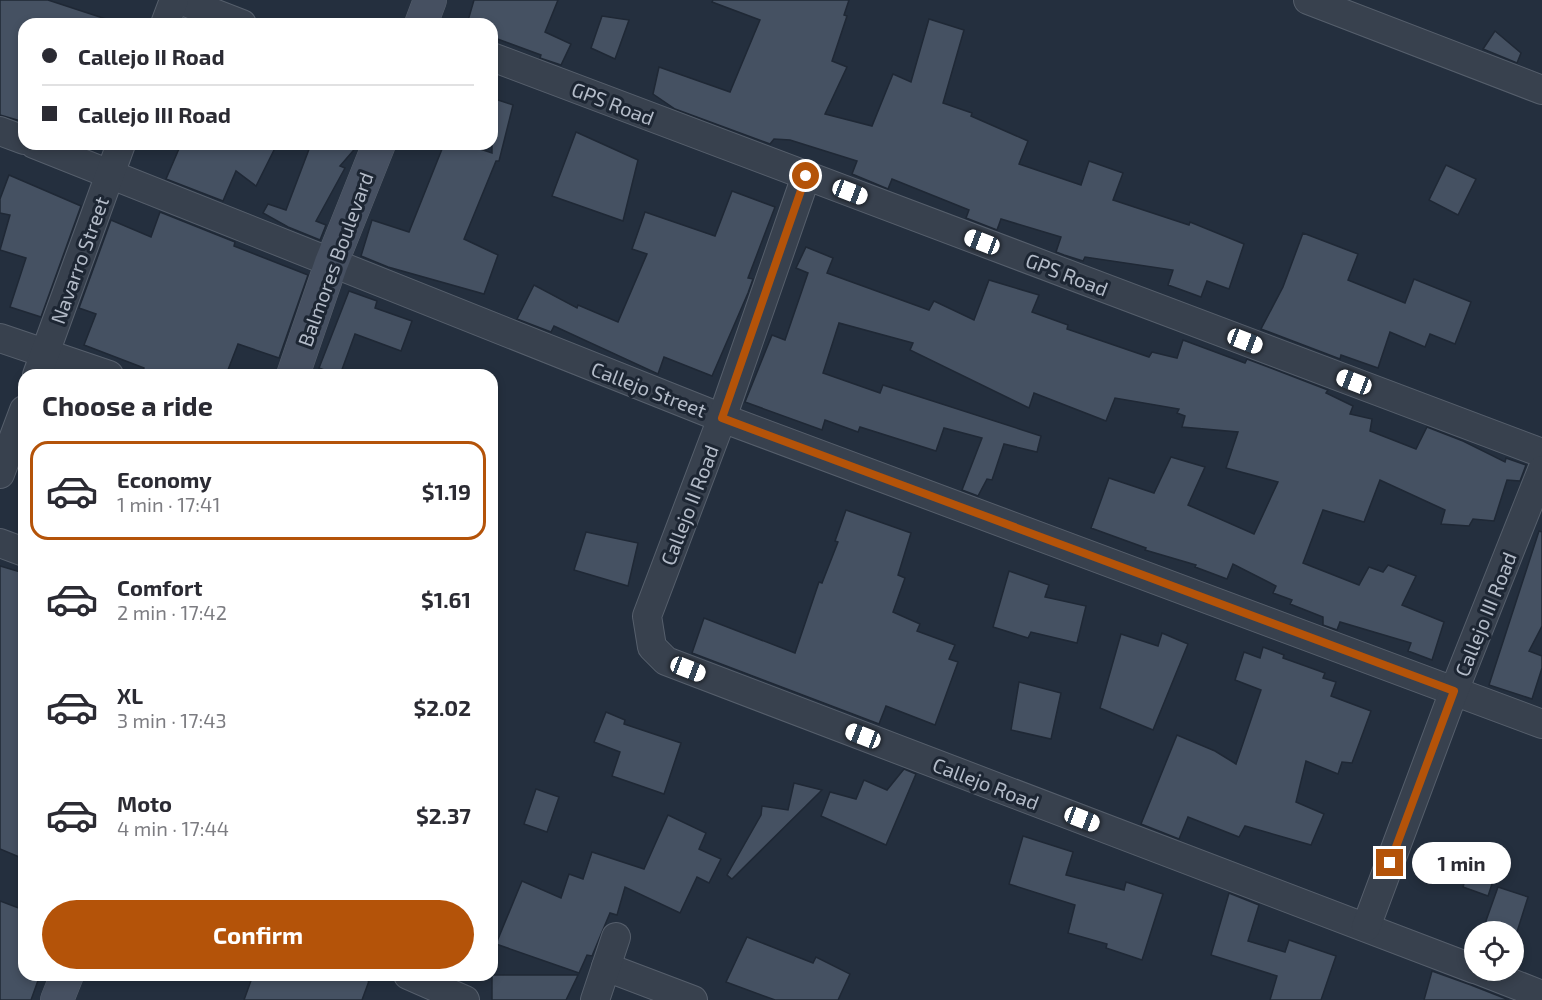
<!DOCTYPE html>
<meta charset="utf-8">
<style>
body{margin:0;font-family:"Exo 2",sans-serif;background:#f2f2f3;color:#2b2b33;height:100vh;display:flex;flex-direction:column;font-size:22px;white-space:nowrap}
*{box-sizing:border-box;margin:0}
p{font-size:20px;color:#7c7c81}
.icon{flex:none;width:33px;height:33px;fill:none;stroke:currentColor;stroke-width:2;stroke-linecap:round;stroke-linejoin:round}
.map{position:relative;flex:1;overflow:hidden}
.drawer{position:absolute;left:18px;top:369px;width:480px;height:612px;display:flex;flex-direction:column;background:#fff;border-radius:18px;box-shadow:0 3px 9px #0003}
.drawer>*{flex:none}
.hud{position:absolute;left:18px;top:18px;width:480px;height:132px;border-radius:18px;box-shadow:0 3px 9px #0003;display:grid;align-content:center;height:132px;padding:0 24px;background:#fff}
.fabs{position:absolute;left:1464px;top:921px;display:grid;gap:12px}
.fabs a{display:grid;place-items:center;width:60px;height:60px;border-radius:50%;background:#fff;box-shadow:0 3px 9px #0003;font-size:30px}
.end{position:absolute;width:27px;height:27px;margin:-14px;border:8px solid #b45309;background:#fff;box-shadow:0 0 0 3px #fff}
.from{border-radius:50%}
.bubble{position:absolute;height:42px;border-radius:21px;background:#fff;box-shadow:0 3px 9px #0003;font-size:20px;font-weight:700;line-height:42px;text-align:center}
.car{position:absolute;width:18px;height:36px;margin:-18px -9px;border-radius:8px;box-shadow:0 0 4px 2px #0007;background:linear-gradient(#fff 24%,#345 0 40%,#fff 0 76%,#345 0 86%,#fff 0)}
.hud b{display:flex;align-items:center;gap:21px;height:57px;font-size:22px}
.hud b+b{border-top:2px solid #e1e1e2}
.hud i{width:15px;height:15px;background:#2b2b33}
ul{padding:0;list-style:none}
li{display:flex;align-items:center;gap:18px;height:99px;margin:0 12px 9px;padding:0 12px;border:3px solid transparent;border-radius:18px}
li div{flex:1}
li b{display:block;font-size:22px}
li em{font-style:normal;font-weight:700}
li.selected{border-color:#b45309}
li>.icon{width:54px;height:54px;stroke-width:1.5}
h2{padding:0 24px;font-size:27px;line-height:72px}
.cta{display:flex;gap:12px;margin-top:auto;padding:12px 24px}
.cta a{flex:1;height:69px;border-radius:36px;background:#b45309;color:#fff;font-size:24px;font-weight:700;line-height:69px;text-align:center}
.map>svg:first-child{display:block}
.building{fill:#455162;stroke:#1f2835;stroke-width:1.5}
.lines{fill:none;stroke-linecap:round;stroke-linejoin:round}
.minor-casing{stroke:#565f6c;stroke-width:30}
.secondary-casing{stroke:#565f6c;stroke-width:34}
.minor{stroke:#38414e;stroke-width:28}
.secondary{stroke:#465061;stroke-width:33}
.route{stroke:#b45309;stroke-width:8}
.labels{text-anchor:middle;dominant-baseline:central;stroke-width:6;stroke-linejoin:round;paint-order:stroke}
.street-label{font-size:20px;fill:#b4bcc9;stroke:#1d2633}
</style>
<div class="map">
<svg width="1542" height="1000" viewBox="0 0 1542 1000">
<rect width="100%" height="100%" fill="#242f3e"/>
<!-- building -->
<g class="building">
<path d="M0,0H48L109,20L108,24H24V122L0,115Z"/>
<path d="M474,0H558L545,32L571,44L561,65L540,58L541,55L492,37V24H467Z"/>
<path d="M713,0H849L844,15L847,16L832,61L847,67L825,114L872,126L893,74L911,82L929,19L964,30L943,103L972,113L971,116L1028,141L1019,164L1081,185L1089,161L1123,173L1113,200L1189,225L1190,222L1244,244L1229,289L1207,281L1201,297L1168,285L1173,270L1085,257L1083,261L1064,255L1056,252L1061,237L1001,219L997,230L966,218L969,210L892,179L888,189L852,174L857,161L790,140L774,139L770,144L675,109L653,94L659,67L730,92L760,20L712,2Z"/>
<path d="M602,16L629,20L615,59L591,48Z"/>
<path d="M1495,31L1521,53L1517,63L1483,49Z"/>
<path d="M492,98L513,105L499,161H496L464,239L498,255L484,294L388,267L361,256L372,220L409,232L444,144H465L492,153Z"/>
<path d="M576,132L638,160L623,221L552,196Z"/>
<path d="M181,144H277L256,186L236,171L223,201L166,179Z"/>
<path d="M311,144H359L340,166L345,168L316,221L326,225L320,240L288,227L263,213L268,204L286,210Z"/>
<path d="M1446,165L1476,179L1458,215L1429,200Z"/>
<path d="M9,175L81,206L41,317L10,307L26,258L0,250L10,215L0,213V199Z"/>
<path d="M732,191L775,207L748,278L753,279L748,293L712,376L664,357L658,374L554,326L551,332L517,319L534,285L577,308L578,305L618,322L647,254L632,249L645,212L715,236Z"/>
<path d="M160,212L235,242L234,246L308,275L279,358L238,344L226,375H142L144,368L84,345L96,314L79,308L111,220L151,237Z"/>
<path d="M1303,233L1358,254L1348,280L1405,303L1414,279L1471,302L1455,344L1430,334L1425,347L1390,332L1378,368L1341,355L1340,359L1261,329L1283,287Z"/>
<path d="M806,247L833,258L827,273L929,310L934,301L974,320L989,280L1039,295L1032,312L1068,325L1067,329L1149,357L1152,352L1177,358L1183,340L1245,363L1247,359L1328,390L1326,393L1353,406L1350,414L1372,419L1370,431L1416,449L1427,427L1463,441L1505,462L1506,458L1526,465L1520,481L1507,480L1494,521L1473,519L1469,526L1441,524L1445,510L1380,480L1364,522L1323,510L1303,563L1359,585L1369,567L1383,572L1388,565L1416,576L1402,605L1444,622L1432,660L1408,651L1411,643L1340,622L1337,630L1323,625V617L1290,604L1292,600L1273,593L1276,586L1233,564L1227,579L1195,567L1196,565L1145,550L1146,548L1091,528L1109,478L1154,493L1171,457L1205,467L1188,505L1254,534L1278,482L1226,468L1238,432L1182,427L1185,416L1177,413L1179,409L1115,398L1106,421L1034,393L1029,408L910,350L913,343L839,323L823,373L880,393L883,385L1041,436L1037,452L1004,444L992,480L987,479L978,496L962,490L982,438L944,428L936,451L860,427L858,432L825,420L822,430L745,402L772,335L785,340L808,273L796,268Z"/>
<path d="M349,291L377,301L375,308L412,321L401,351L355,334L340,375H337L319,368Z"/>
<path d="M846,510L911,533L898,575L905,578L893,612L920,624L917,631L955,645L949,659L958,662L935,725L886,706L879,724L692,653L704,618L795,653L819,582L822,583L838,542L835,541Z"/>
<path d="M1539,531L1542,532V626L1529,651L1542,656V668L1532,699L1489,685Z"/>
<path d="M586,532L638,543L628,586L574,570Z"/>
<path d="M0,566L24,573V859L0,849Z"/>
<path d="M1009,571L1049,585L1045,597L1086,606L1077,643L1031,632L1028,638L993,627Z"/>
<path d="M1162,633L1188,644L1153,730L1100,708L1121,634L1158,646Z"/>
<path d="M1263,647L1284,655L1283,658L1325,673L1323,678L1336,682L1331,696L1371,711L1352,763L1342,762L1338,774L1306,761L1296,802L1324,814L1311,845L1245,826L1239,837L1188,817L1179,839L1141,824L1177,735L1215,751L1236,764L1261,690L1235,680L1244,652L1260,658Z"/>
<path d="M1019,682L1061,693L1051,739L1011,730Z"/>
<path d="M606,712L625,720L624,724L681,743L664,794L612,776L620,752L594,742Z"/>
<path d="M904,769L916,774L886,845L821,816L830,792L856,799L864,780L887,790Z"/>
<path d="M794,783L822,790L732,879L727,875L761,815L762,806L788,810Z"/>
<path d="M536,789L559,797L547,832L524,824Z"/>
<path d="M668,815L706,833L699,849L721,859L709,883L697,877L680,913L625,887L617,915L610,913L592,956L587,955L579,973L496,944L522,881L561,898L569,874L583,879L592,852L644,869Z"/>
<path d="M1023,836L1073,852L1066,875L1124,890L1126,882L1163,894L1142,960L1106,948L1107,944L1068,933L1075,905L1009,884Z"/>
<path d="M1470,862L1496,872L1488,896L1463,887Z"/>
<path d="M1498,887L1528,897L1517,932H1482Z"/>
<path d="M1229,893L1259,905L1248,941L1285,952L1289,940L1336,956L1321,1000H1270L1277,976L1211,955Z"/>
<path d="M0,901L24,910V975H40L31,1000H0Z"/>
<path d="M747,937L813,963L816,957L850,974L838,1000H775L726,982Z"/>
<path d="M1432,971L1471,985L1509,1000H1424Z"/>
<path d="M253,975H353L369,981L362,1000H244Z"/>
<path d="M492,975H578L566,1000H492Z"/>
</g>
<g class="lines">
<defs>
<g id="minor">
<path d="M180,0L242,24"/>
<path d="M1308,0L1542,90"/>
<path d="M165,24L174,0"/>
<path d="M492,57L1542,453"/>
<path d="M0,131L24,140"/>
<path d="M34,144L722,418L1542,724"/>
<path d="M806,176L722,418L647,616L652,647L666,661L1474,969"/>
<path d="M0,338L109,375"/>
<path d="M37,375L121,144"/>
<path d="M0,474L24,410"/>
<path d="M0,543L24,552"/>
<path d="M1366,927L1454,691L1542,470"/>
<path d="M606,967L693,1000"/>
<path d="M1478,970L1542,995"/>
<path d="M408,975L465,1000"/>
<path d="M595,1000L616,937"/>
</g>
<g id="secondary">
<path d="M421,24L430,0"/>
<path d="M293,375L331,264L379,144"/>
<path d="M57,1000L67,975"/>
</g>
</defs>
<!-- minor casing -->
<use href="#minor" class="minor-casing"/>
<!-- secondary casing -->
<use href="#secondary" class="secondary-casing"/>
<!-- minor -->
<use href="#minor" class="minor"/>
<!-- secondary -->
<use href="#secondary" class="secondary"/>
</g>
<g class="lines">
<!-- route -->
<path class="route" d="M806,176L722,418L1454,691L1390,863"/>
</g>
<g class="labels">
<!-- street labels -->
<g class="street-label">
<text transform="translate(613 103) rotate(21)">GPS Road</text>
<text transform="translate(335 259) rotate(-70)">Balmores Boulevard</text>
<text transform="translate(79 260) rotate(-70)">Navarro Street</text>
<text transform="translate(1067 274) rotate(21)">GPS Road</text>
<text transform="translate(649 389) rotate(21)">Callejo Street</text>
<text transform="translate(689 505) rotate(-69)">Callejo II Road</text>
<text transform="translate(1485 614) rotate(-68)">Callejo III Road</text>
<text transform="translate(986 783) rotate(21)">Callejo Road</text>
</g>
</g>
</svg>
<div class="fabs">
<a><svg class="icon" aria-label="locate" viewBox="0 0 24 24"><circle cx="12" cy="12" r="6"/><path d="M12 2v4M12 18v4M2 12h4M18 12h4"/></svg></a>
</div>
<i class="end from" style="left:806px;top:176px"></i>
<i class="end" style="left:1390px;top:863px"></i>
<div class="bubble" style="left:1412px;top:842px;width:99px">1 min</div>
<i class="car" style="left:850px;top:192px;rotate:111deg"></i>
<i class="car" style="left:982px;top:242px;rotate:291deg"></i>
<i class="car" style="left:1245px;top:341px;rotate:111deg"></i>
<i class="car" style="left:1354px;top:382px;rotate:291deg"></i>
<i class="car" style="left:688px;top:669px;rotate:111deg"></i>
<i class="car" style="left:863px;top:736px;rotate:291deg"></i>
<i class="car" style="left:1082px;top:819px;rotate:111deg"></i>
<div class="hud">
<b><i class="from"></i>Callejo II Road</b>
<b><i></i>Callejo III Road</b>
</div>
<section class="drawer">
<h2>Choose a ride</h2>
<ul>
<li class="selected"><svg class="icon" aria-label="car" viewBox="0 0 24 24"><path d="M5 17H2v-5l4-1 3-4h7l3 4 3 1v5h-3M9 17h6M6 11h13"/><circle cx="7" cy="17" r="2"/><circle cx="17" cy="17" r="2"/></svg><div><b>Economy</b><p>1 min · 17:41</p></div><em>$1.19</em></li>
<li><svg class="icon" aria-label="car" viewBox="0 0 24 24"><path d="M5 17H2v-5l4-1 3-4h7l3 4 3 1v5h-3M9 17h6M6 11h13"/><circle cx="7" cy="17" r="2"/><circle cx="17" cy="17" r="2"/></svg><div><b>Comfort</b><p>2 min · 17:42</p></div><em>$1.61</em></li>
<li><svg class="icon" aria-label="car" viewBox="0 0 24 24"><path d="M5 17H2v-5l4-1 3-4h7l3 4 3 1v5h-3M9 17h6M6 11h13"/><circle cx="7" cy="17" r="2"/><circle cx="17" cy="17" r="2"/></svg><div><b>XL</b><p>3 min · 17:43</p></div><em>$2.02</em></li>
<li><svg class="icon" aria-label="car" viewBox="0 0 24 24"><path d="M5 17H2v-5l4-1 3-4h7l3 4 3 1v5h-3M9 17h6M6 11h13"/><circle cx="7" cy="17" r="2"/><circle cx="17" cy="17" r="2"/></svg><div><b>Moto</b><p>4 min · 17:44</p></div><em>$2.37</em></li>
</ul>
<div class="cta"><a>Confirm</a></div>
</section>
</div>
